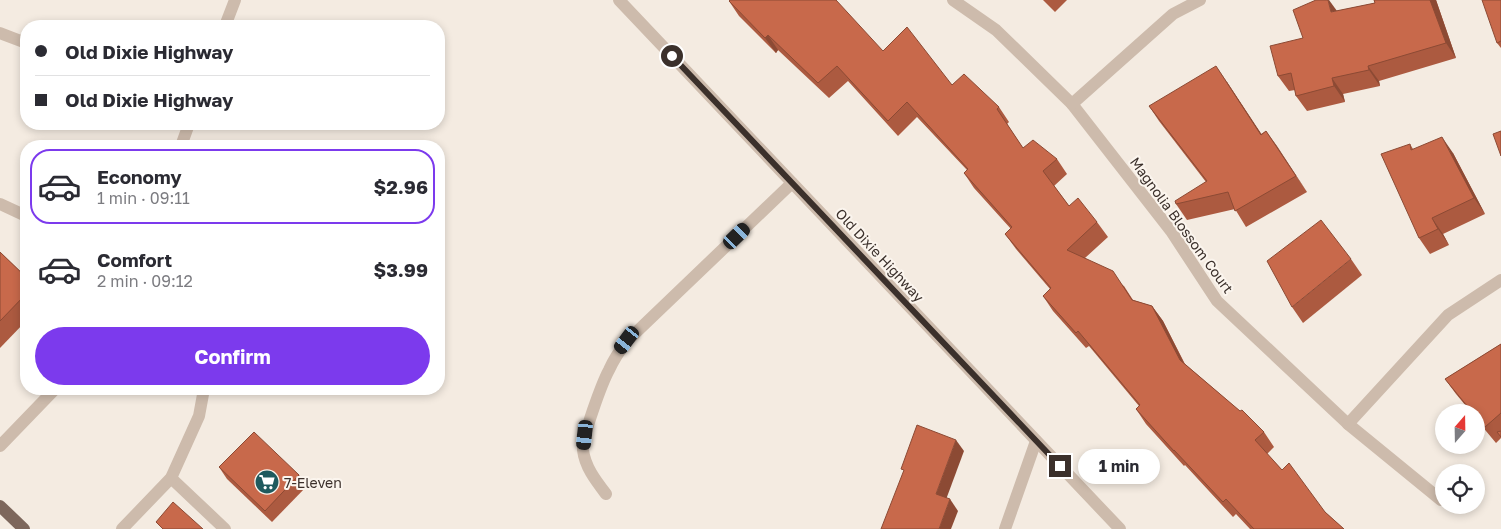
<!DOCTYPE html>
<meta charset="utf-8">
<style>
body{margin:0;font-family:"Golos Text",sans-serif;background:#f7f7f7;color:#2b2b33;height:100vh;display:flex;flex-direction:column;font-size:19px;white-space:nowrap}
*{box-sizing:border-box;margin:0}
p{font-size:16px;color:#7c7c81}
.icon{flex:none;width:28px;height:28px;fill:none;stroke:currentColor;stroke-width:2;stroke-linecap:round;stroke-linejoin:round}
.map{position:relative;flex:1;overflow:hidden}
.side{position:absolute;left:20px;top:140px;width:425px;height:255px;display:flex;flex-direction:column;background:#fff;border-radius:20px;box-shadow:0 2px 8px #0003}
.side>*{flex:none}
.banner{position:absolute;left:20px;top:20px;width:425px;height:110px;border-radius:20px;box-shadow:0 2px 8px #0003;display:grid;align-content:center;height:110px;padding:0 15px;background:#fff}
.needle{width:32px;rotate:20deg}
.controls{position:absolute;left:1435px;top:404px;display:grid;gap:10px}
.controls a{display:grid;place-items:center;width:50px;height:50px;border-radius:50%;background:#fff;box-shadow:0 2px 8px #0003;font-size:25px}
.end{position:absolute;width:22px;height:22px;margin:-11px;border:6px solid #3b302b;background:#fff;box-shadow:0 0 0 2px #fff}
.from{border-radius:50%}
.bubble{position:absolute;height:35px;border-radius:18px;background:#fff;box-shadow:0 2px 8px #0003;font-size:16px;font-weight:700;line-height:35px;text-align:center}
.car{position:absolute;width:15px;height:30px;margin:-15px -8px;border-radius:6px;box-shadow:0 0 4px 1px #0007;background:linear-gradient(#222 24%,#8ab4d8 0 40%,#222 0 76%,#8ab4d8 0 86%,#222 0)}
.banner b{display:flex;align-items:center;gap:18px;height:48px;font-size:19px}
.banner b+b{border-top:1px solid #e1e1e2}
.banner i{width:12px;height:12px;background:#2b2b33}
ul{padding:9px 0 0;list-style:none}
li{display:flex;align-items:center;gap:15px;height:75px;margin:0 10px 8px;padding:0 5px;border:2px solid transparent;border-radius:20px}
li div{flex:1}
li b{display:block;font-size:19px}
li em{font-style:normal;font-weight:700}
li.on{border-color:#7c3aed}
li>.icon{width:45px;height:45px;stroke-width:1.5}
.primary-button{display:flex;gap:10px;margin-top:auto;padding:10px 15px}
.primary-button a{flex:1;height:58px;border-radius:30px;background:#7c3aed;color:#fff;font-size:20px;font-weight:700;line-height:58px;text-align:center}
.map>svg:first-child{display:block}
.lines{fill:none;stroke-linecap:round;stroke-linejoin:round}
.minor{stroke:#cdbbac;stroke-width:12}
.major{stroke:#7d675c;stroke-width:12}
.wall{fill:#ac5a40}
.shaded-wall{fill:#8c4a34}
.building{fill:#c8694b;stroke:#8c4a34}
.route{stroke:#3b302b;stroke-width:6}
.labels{text-anchor:middle;dominant-baseline:central;stroke-width:4;stroke-linejoin:round;paint-order:stroke}
.street-label{font-size:14px;fill:#3b302b;stroke:#fbf5ee}
.poi-label{font-size:14px;fill:#3b302b;stroke:#fbf5ee;text-anchor:start}
</style>
<div class="map">
<svg width="1501" height="529" viewBox="0 0 1501 529">
<rect width="100%" height="100%" fill="#f4ebe1"/>
<g class="lines">
<!-- minor -->
<g class="minor">
<path d="M619,0L1120,529"/>
<path d="M953,0L996,30L1072,104L1171,231L1217,301L1348,424L1441,500"/>
<path d="M225,26L235,0"/>
<path d="M0,33L26,43"/>
<path d="M1072,104L1173,14L1200,0"/>
<path d="M181,146L189,124"/>
<path d="M0,204L26,216"/>
<path d="M1348,424L1448,315L1501,280"/>
<path d="M0,446L55,389"/>
<path d="M171,478L225,529"/>
<path d="M606,494C596,481 585,467 583,450C582,437 602,383 609,370C614,359 620,350 627,341L792,183"/>
<path d="M122,529L171,478L199,416L204,389"/>
<path d="M1005,529L1036,441"/>
</g>
<!-- major -->
<path class="major" d="M0,506L24,529"/>
</g>
<!-- wall -->
<g class="wall">
<path d="M1043,0H1067L1055,12Z"/>
<path d="M1374,0H1436L1456,58L1379,81L1380,86L1343,94L1345,102L1307,111L1296,96L1295,90L1289,91L1278,76L1303,38L1337,11L1375,3Z"/>
<path d="M1501,0V48L1497,43Z"/>
<path d="M729,1L883,51L999,107L1009,122L1007,124L1023,148L1057,159L1067,174L1054,186L1069,206L1097,222L1108,237L1085,258L1124,286L1133,300L1152,306L1163,321L1185,364L1264,432L1274,447L1267,454L1282,470L1325,512L1344,529H1250L1236,514L1233,517L1185,465L1184,466L1146,424L1136,409L1139,406L1089,346L1086,348L1053,311L1043,296L1050,289L1016,249L1005,234L1011,229L974,188L964,173L967,170L917,117L898,136L848,81L829,98L778,50L776,53L739,16Z"/>
<path d="M1227,82L1261,134L1266,131L1307,192L1246,227L1235,209L1187,220L1176,204L1206,182L1159,121L1149,106Z"/>
<path d="M1410,144L1413,149L1453,153L1485,214L1443,234L1449,245L1430,254L1419,238Z"/>
<path d="M0,252L26,277V321L0,348Z"/>
<path d="M1351,259L1362,275L1303,323L1292,307Z"/>
<path d="M1501,344V438L1496,443L1476,419V412H1471L1456,394L1445,379Z"/>
<path d="M219,467L299,475L307,486L272,522L227,479Z"/>
</g>
<!-- shaded-wall -->
<g class="shaded-wall">
<path d="M1328,0H1329L1337,11L1331,12Z"/>
<path d="M1430,0H1436L1456,58L1446,43Z"/>
<path d="M768,35L778,50L776,53L765,38Z"/>
<path d="M1216,66L1227,82L1272,150L1261,135Z"/>
<path d="M1368,66L1379,81L1380,86L1369,70Z"/>
<path d="M1332,78L1343,94L1345,102L1334,86Z"/>
<path d="M1266,131L1277,146L1307,192L1296,176Z"/>
<path d="M1442,137L1453,153L1485,214L1474,198Z"/>
<path d="M1432,218L1443,234L1449,245L1438,229Z"/>
<path d="M1152,306L1163,321L1190,375L1180,360Z"/>
<path d="M956,440L964,451L944,505L936,494Z"/>
<path d="M950,499L958,511L951,529H939Z"/>
</g>
<!-- building -->
<g class="building">
<path d="M730,0H836L883,51L907,27L952,85L964,74L999,107L997,109L1023,148L1033,140L1057,159L1043,171L1069,206L1078,198L1097,222L1067,250L1113,271L1132,300L1152,306L1180,360L1240,411L1242,410L1264,432L1255,440L1282,470L1289,463L1325,512L1344,529H1254L1226,499L1223,502L1174,450V451L1136,409L1140,405L1078,331L1076,333L1043,296L1051,288L1005,234L1012,227L964,173L968,169L907,102L888,121L837,66L818,83L768,35L765,38L729,1Z"/>
<path d="M1316,0H1328L1331,12L1375,3L1374,0H1430L1446,43L1368,66L1369,70L1332,78L1334,86L1296,96L1291,73L1278,76L1270,46L1303,38L1293,10Z"/>
<path d="M1482,0H1501V41L1497,43Z"/>
<path d="M1216,66L1261,135L1266,131L1296,176L1235,211L1228,192L1176,204L1175,201L1207,181L1149,106Z"/>
<path d="M1501,131V156L1493,134Z"/>
<path d="M1442,137L1474,198L1432,218L1438,229L1419,238L1381,154L1410,144L1411,150Z"/>
<path d="M1321,220L1351,259L1292,307L1267,261Z"/>
<path d="M0,252L26,277V294L0,321Z"/>
<path d="M1501,344V413L1485,427L1476,417V412H1472L1445,379Z"/>
<path d="M917,425L956,440L936,494L950,499L939,529H881L904,470L901,469Z"/>
<path d="M1501,431V437L1497,432Z"/>
<path d="M254,432L299,475L265,511L219,467Z"/>
<path d="M173,502L203,529H163L156,522Z"/>
</g>
<g class="lines">
<!-- route -->
<path class="route" d="M672,56L1060,466"/>
</g>
<!-- icons -->
<defs>
<symbol id="supermarket-disc" viewBox="-11 -11 22 22"><circle r="9.5" fill="#1f5a5e" stroke="#fbf5ee"/><path d="M-6-5.5h2.5l.6 2H6L4.5 2H-2.5L-4.4-4H-6ZM-1.5 3.2a1.3 1.3 0 1 0 .1 0ZM3 3.2a1.3 1.3 0 1 0 .1 0Z" fill="#fff"/></symbol>
</defs>
<g fill-rule="evenodd">
<use href="#supermarket-disc" x="253" y="468" width="28" height="28"/>
</g>
<g class="labels">
<!-- street labels -->
<g class="street-label">
<text transform="translate(1182 225) rotate(54)">Magnolia Blossom Court</text>
<text transform="translate(880 255) rotate(47)">Old Dixie Highway</text>
</g>
<!-- poi labels -->
<g class="poi-label">
<text x="284" y="482">7-Eleven</text>
</g>
</g>
</svg>
<div class="controls">
<a><svg class="needle" viewBox="-14 -14 28 28"><path d="M0-13l5 13h-10z" fill="#e53935"/><path d="M0 13l5-13h-10z" fill="#7c7c81"/></svg></a>
<a><svg class="icon" aria-label="locate" viewBox="0 0 24 24"><circle cx="12" cy="12" r="6"/><path d="M12 2v4M12 18v4M2 12h4M18 12h4"/></svg></a>
</div>
<i class="end from" style="left:672px;top:56px"></i>
<i class="end" style="left:1060px;top:466px"></i>
<div class="bubble" style="left:1078px;top:449px;width:82px">1 min</div>
<i class="car" style="left:737px;top:236px;rotate:46deg"></i>
<i class="car" style="left:627px;top:340px;rotate:217deg"></i>
<i class="car" style="left:585px;top:435px;rotate:186deg"></i>
<div class="banner">
<b><i class="from"></i>Old Dixie Highway</b>
<b><i></i>Old Dixie Highway</b>
</div>
<section class="side">
<ul>
<li class="on"><svg class="icon" aria-label="car" viewBox="0 0 24 24"><path d="M5 17H2v-5l4-1 3-4h7l3 4 3 1v5h-3M9 17h6M6 11h13"/><circle cx="7" cy="17" r="2"/><circle cx="17" cy="17" r="2"/></svg><div><b>Economy</b><p>1 min · 09:11</p></div><em>$2.96</em></li>
<li><svg class="icon" aria-label="car" viewBox="0 0 24 24"><path d="M5 17H2v-5l4-1 3-4h7l3 4 3 1v5h-3M9 17h6M6 11h13"/><circle cx="7" cy="17" r="2"/><circle cx="17" cy="17" r="2"/></svg><div><b>Comfort</b><p>2 min · 09:12</p></div><em>$3.99</em></li>
</ul>
<div class="primary-button"><a>Confirm</a></div>
</section>
</div>
